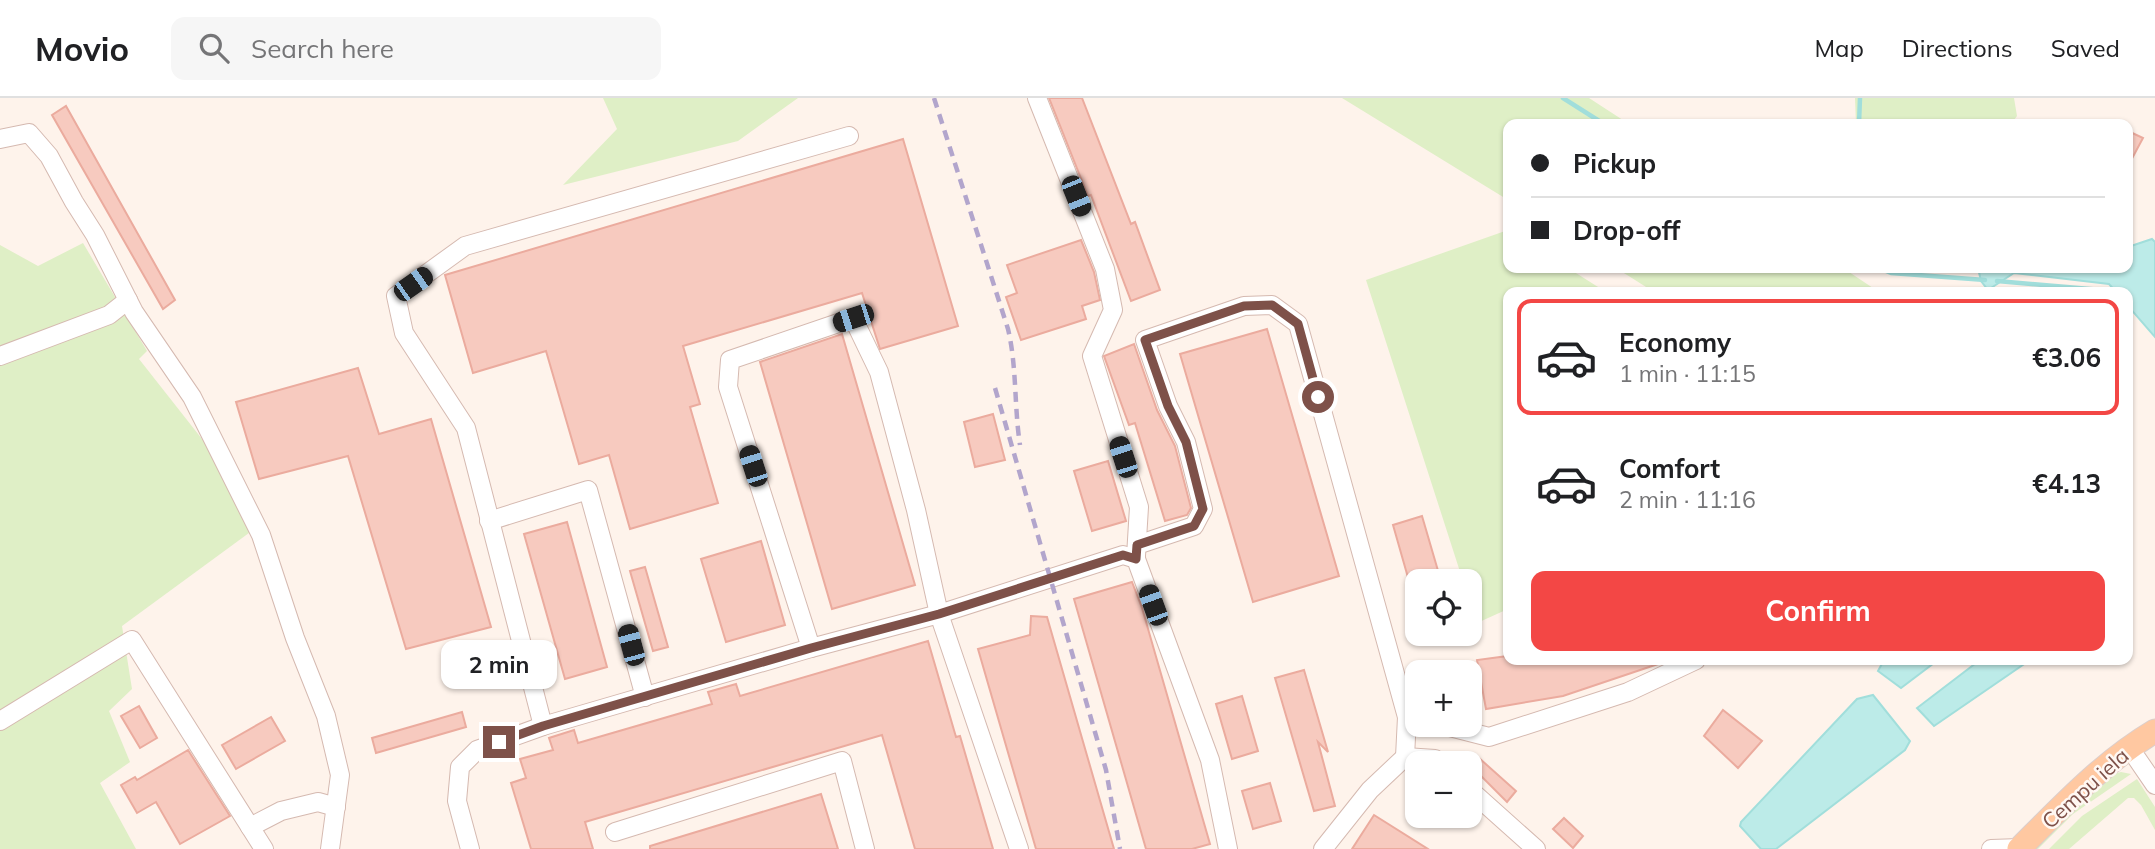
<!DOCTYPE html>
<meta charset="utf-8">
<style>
body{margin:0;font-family:Mulish,sans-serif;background:#f6f6f6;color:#202124;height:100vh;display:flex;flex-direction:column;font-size:26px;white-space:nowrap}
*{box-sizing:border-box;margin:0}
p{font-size:23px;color:#757577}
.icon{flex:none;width:38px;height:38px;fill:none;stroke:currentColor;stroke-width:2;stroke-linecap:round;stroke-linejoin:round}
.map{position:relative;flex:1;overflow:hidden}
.panel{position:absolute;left:1503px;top:189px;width:630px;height:378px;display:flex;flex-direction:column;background:#fff;border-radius:14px;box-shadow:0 2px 5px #0004}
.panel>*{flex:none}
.banner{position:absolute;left:1503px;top:21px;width:630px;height:154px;border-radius:14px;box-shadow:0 2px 5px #0004;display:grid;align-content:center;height:154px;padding:0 28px;background:#fff}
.tools{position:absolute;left:1405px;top:471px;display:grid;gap:14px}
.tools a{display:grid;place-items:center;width:77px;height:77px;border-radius:14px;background:#fff;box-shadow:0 2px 5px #0004;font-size:35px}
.end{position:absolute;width:32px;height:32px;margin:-16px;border:9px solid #7e5149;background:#fff;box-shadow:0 0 0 4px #fff}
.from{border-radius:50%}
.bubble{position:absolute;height:49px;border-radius:14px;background:#fff;box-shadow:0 2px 5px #0004;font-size:23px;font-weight:700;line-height:49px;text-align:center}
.car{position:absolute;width:21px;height:42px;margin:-21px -10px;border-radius:9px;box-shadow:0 0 5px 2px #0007;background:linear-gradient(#222 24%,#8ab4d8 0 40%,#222 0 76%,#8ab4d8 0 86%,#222 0)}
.banner b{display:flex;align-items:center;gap:24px;height:66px;font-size:26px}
.banner b+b{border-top:2px solid #e0e0e0}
.banner i{width:18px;height:18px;background:#202124}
ul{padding:12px 0 0;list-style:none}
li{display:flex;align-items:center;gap:21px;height:116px;margin:0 14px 10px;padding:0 14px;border:4px solid transparent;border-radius:14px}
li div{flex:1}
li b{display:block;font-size:26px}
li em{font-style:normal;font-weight:700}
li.on{border-color:#f34745}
li>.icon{width:63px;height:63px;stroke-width:1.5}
.action{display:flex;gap:14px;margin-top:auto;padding:14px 28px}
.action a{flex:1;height:80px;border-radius:14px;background:#f34745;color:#fff;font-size:28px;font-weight:700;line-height:80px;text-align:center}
header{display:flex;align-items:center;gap:42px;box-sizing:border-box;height:98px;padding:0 35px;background:#fff;border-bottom:2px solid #e0e0e0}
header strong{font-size:33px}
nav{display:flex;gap:38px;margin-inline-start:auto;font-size:24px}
.search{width:490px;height:63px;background:#f6f6f6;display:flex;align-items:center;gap:18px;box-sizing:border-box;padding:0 24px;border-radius:14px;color:#757577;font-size:26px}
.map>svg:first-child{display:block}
.green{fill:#dfefc6}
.water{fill:#bcebe8;stroke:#a1dedb;stroke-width:2}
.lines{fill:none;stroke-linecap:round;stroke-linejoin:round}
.stream{stroke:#a1dedb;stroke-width:4.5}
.building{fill:#f7cabf;stroke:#ebab9e;stroke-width:2}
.minor-casing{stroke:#d5b9b0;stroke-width:20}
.major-casing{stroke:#dbcecc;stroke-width:25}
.minor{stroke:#fff;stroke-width:18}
.major{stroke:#ffc8a1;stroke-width:23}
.rail{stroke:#b2a5cc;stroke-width:4.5;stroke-dasharray:10 7;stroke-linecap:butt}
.route{stroke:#7e5149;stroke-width:9}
.labels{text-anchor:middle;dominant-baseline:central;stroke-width:5;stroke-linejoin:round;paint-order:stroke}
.street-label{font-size:21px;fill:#7e5149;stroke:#fff8f3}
</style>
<header>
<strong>Movio</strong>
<div class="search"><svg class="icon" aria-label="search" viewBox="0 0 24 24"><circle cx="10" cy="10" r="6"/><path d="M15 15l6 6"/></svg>Search here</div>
<nav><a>Map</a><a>Directions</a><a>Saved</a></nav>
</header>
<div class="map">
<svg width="2155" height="751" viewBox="0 0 2155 751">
<rect width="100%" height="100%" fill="#fef3eb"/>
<!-- green -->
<g class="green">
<path d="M603,0H798L738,43L563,87L617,31Z"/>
<path d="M1342,0H1589L1629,26H1508V102Z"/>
<path d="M1855,0H2014L2017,18L2011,26H1856Z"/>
<path d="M1508,132V170H1568L1606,194H1508V511L1477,525L1470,504V483H1463L1366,182Z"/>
<path d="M83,145L147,253L139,261L224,369L253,432L122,528L132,591L109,613L130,664L100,685L136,751H0V147L38,168Z"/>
<path d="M1616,170H1843L1879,194H1654Z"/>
<path d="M2121,674L2131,676L2073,716L2038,751H2034L2109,677Z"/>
<path d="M2137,681L2155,709V732L2141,707L2134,700H2128L2069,751H2049L2082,718Z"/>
</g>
<!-- water -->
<g class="water">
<path d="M2152,141L2155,144V239L2128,208V194H2116L2109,186L2014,175L1988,192L1981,183L1978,170H2128V149Z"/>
<path d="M1884,562H1938L1901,590L1878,573Z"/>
<path d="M1980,562H2030L1934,628L1917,610Z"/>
<path d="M1873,597L1910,643L1905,652L1776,751H1761L1740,728L1741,724L1857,601Z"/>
</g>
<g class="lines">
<!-- stream -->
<g class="stream">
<path d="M1563,0L1604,26"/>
<path d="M1859,26L1860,0"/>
<path d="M1879,170L1891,175L1985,182"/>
<path d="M1997,183L2125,194"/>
</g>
</g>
<!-- building -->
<g class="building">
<path d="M1049,0H1082L1131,126L1135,124L1160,192L1131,203L1091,97L1088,98Z"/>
<path d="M66,8L175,202L163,211L52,17Z"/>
<path d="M2128,33L2143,40L2128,68Z"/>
<path d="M903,41L958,228L880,251L862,195L683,248L700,306L690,309L718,405L630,431L609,357L579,366L546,253L473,275L445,177Z"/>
<path d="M1081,142L1094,174L1100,202L1082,208L1086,221L1021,242L1006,199L1017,195L1007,167Z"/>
<path d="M1267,231L1339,478L1253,504L1180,256Z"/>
<path d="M842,236L915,487L832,511L760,264Z"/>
<path d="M1134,246L1157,312L1175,348L1191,410L1187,417L1165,423L1135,325L1129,327L1104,258Z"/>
<path d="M358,270L379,336L431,321L491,529L406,551L348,358L259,381L236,304Z"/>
<path d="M993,316L1005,362L975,369L964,324Z"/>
<path d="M1108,363L1126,423L1092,433L1074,373Z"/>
<path d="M1422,418L1441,483H1409L1393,427Z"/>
<path d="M567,424L607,569L565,581L524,436Z"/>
<path d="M761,443L785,527L726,544L701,461Z"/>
<path d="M645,469L668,549L653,553L630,473Z"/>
<path d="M1132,484L1142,510L1210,746L1192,751H1146L1074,501Z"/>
<path d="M1031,518L1047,519L1114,751H1036L978,551L1030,537Z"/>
<path d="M928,543L956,639L960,638L993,751H915L882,637L585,724L593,751H531L511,685L526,680L520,661L553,652L549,640L574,632L578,645L712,606L708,594L736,586L740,598Z"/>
<path d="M1508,558V562L1667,563L1563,598L1486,611L1477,562Z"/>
<path d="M1304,572L1328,654L1318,644L1335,708L1314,713L1275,580Z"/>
<path d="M1242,598L1258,653L1232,661L1216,606Z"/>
<path d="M139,608L157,640L140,650L121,618Z"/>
<path d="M1723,612L1762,643L1738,670L1704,638Z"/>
<path d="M462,614L466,629L376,655L372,640Z"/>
<path d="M271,619L285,643L236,671L222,647Z"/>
<path d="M188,652L230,718L180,746L156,704L137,715L121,687L135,679L137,682Z"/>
<path d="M1479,660L1516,693L1507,704L1472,669Z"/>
<path d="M1270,685L1281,723L1253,731L1242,693Z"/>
<path d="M821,696L838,751H650V748Z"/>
<path d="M1374,717L1428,751H1352Z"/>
<path d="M1564,720L1583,738L1573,750L1553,731Z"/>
</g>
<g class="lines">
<defs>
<g id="minor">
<path d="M1037,0L1105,171L1113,212L1092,258L1139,409L1136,458"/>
<path d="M0,41L29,35L49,58L74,104L95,137L134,214L192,299L261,437L295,540L326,618L340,677L330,751"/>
<path d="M0,258L109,217L128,202"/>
<path d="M489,423L588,392L645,599"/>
<path d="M1137,447L1194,428L1203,411L1186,344L1168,308L1145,242L1244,208L1272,207L1298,226L1407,619L1405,659"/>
<path d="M811,550L728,289L730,262L853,220L879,274L916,412L939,516L1123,457L1136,461L1210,662L1228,751"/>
<path d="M0,623L132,542L264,751"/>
<path d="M1438,626L1489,639L1628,594L1696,562"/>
<path d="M543,628L466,330L404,235L396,198L465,148L849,38"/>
<path d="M2129,649L2155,687"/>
<path d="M1470,692L1536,751"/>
<path d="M250,729L281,713L318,704L336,709"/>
<path d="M615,734L842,663L865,751"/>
<path d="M470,751L457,703L460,669L477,652L543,628L811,550L939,516L1019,751"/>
<path d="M1323,751L1370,692L1405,659L1435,661L1440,665"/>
<path d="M1991,751L2020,750"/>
</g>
<path id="major" d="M2019,751C2062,708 2103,664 2155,633"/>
</defs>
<!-- minor casing -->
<use href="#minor" class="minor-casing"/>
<!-- major casing -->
<use href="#major" class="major-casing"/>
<!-- minor -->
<use href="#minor" class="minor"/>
<!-- major -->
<use href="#major" class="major"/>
<!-- rail -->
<g class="rail">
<path d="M934,0L1008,231C1017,269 1014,308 1020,347"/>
<path d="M995,290L1106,672L1120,751"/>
</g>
</g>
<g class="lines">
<!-- route -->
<path class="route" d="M499,644L543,628L811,550L939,516L1123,457L1136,461L1137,447L1194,428L1203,411L1186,344L1168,308L1145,242L1244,208L1272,207L1298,226L1318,299"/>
</g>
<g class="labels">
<!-- street labels -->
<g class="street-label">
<text transform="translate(2085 690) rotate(-42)">Cempu iela</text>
</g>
</g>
</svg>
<div class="tools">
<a><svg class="icon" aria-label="locate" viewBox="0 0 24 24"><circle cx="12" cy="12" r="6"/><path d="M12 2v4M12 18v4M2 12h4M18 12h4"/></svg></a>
<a>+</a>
<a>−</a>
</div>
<i class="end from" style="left:1318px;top:299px"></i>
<i class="end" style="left:499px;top:644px"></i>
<div class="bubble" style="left:441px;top:542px;width:116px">2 min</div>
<i class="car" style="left:1076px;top:98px;rotate:158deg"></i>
<i class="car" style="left:413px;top:186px;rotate:55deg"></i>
<i class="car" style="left:853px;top:220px;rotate:252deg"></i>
<i class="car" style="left:1123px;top:359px;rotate:342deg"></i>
<i class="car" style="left:753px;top:368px;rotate:342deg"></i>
<i class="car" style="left:1153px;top:507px;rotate:340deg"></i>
<i class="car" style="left:631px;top:547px;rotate:345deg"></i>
<div class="banner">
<b><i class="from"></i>Pickup</b>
<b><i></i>Drop-off</b>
</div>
<section class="panel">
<ul>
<li class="on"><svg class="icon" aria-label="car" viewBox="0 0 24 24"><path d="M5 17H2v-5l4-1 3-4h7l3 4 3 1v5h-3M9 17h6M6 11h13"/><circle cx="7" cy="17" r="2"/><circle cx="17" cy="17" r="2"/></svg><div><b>Economy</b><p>1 min · 11:15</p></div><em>€3.06</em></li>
<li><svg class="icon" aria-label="car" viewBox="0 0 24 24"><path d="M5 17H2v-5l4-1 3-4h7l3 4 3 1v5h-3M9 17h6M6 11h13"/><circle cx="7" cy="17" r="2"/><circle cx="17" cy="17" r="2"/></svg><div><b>Comfort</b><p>2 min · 11:16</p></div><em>€4.13</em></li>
</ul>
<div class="action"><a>Confirm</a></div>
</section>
</div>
